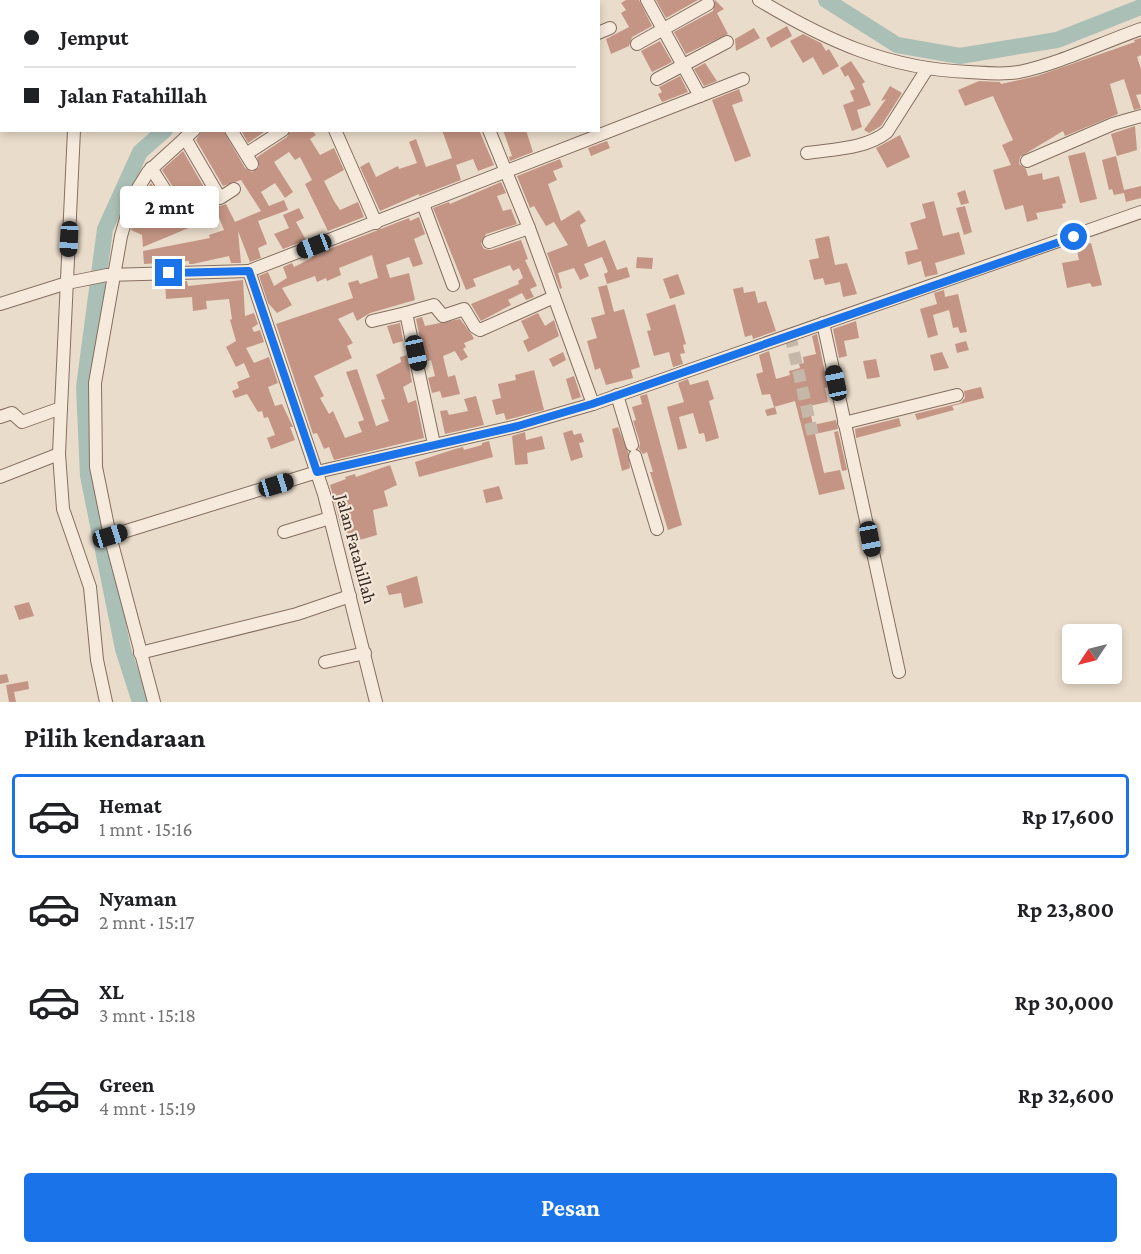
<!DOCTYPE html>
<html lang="id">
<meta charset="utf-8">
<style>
body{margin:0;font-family:"Crimson Pro",serif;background:#f2f2f2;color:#202124;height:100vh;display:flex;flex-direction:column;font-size:22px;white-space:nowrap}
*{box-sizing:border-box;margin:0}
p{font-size:20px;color:#757577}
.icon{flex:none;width:33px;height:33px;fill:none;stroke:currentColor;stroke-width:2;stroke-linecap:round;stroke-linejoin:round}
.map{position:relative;height:702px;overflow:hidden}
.side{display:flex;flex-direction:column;background:#fff;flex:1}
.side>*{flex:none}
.hud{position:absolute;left:0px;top:0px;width:600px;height:132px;box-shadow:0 3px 9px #0003;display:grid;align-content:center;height:132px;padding:0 24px;background:#fff}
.needle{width:39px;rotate:235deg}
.buttons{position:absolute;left:1062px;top:624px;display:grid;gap:12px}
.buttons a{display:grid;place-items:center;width:60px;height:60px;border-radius:6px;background:#fff;box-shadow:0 3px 9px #0003;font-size:30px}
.end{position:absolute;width:27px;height:27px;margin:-14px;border:8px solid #1a73e8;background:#fff;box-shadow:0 0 0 3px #fff}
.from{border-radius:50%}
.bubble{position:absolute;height:42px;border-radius:6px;background:#fff;box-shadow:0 3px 9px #0003;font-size:20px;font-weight:700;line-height:42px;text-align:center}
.car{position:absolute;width:18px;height:36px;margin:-18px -9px;border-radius:8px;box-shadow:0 0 4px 2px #0007;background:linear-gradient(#222 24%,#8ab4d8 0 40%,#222 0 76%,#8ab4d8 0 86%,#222 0)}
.hud b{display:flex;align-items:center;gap:21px;height:57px;font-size:22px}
.hud b+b{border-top:2px solid #e0e0e0}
.hud i{width:15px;height:15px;background:#202124}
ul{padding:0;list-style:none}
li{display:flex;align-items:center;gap:18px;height:84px;margin:0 12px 9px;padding:0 12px;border:3px solid transparent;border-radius:6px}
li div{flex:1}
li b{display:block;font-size:22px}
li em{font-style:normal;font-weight:700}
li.selected{border-color:#1a73e8}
li>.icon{width:54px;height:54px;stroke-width:1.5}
h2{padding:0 24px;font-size:27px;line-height:72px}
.button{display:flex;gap:12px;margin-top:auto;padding:12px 24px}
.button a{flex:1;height:69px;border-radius:6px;background:#1a73e8;color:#fff;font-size:24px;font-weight:700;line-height:69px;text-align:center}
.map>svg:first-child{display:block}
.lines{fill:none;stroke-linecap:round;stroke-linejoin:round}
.river{stroke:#aabfb6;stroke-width:16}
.building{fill:#c49584}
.minor-tunnel{stroke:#c6b8a8;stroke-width:12;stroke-dasharray:12 6;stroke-linecap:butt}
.minor-casing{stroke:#856e60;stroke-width:14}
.minor{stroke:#f5eadc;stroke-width:12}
.route{stroke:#1a73e8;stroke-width:8}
.labels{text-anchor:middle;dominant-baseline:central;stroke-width:4.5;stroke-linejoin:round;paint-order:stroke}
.street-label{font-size:18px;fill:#372922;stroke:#f2e7d8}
</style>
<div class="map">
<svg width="1141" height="702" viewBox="0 0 1141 702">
<rect width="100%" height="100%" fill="#eadcca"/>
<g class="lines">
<!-- river -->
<g class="river">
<path d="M826,0L897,45L960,56L1057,40L1141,7"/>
<path d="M318,2L320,0"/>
<path d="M140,702L123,649L88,476L84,387L105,229L140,152L165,130"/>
</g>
</g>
<!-- building -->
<g class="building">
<path d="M626,0H639L652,26L632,37L629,46L611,54L606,39L629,27L621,13L626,10L621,3Z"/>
<path d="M656,0H698L666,18Z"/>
<path d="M715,0L724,9L717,13L728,34L686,54L674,32L713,11Z"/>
<path d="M787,26L792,36L771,48L766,38Z"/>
<path d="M754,28L760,38L736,51L735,39Z"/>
<path d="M803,34L821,43L826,51L829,49L839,66L823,75L813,57L803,63L790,41Z"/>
<path d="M1141,38V55L1137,57L1141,69V94L1136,95L1141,108L1134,110L1124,79L1110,84L1118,114L1065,136L1063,131L1020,157L1019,164L1026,169L1028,176L1042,173L1043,180L1059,176L1066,203L1062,204L1063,208L1036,213L1038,219L1027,222L1023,205L1005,210L993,170L1011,165L1002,145L1013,140L993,96L965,106L958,90L979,81L1000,82L1001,84L1037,76L1135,42L1134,40Z"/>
<path d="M660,41L672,62L652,72L641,51Z"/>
<path d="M851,61L865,82L862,84L871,105L857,110L862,127L852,131L843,105L854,101L850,91L855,89L848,75L845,77L840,68Z"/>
<path d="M705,63L717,81L704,86L694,69Z"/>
<path d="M680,76L688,92L662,102L658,94L662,92L659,87Z"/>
<path d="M890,86L902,93L881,126L869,133L864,130L886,99L881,101Z"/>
<path d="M739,89L743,101L732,105L751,156L735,162L712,100Z"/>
<path d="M1135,126L1137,150L1117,156L1111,134Z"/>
<path d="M202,130H223L245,168L252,172L259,167L257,157L287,137L291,130H312L316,135L310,139L320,155L334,148L344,170L324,181L334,201L340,210L358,202L364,217L328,231L305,184L312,180L300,157L295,160L289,152L274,162L293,192L285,198L275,183L261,192L269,206L284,200L288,210L258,221L267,244L258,248L261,258L250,262L238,231L241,263H231L229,256L193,264H189V261L144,264L143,251L210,238L209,235L224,230L213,202L220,206L226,204L235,222L261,211L241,180L223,186L196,140Z"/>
<path d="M241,130H267L248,143Z"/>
<path d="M442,130H479L494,165L478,171L473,159L456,165L461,180L419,196V194L380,211L360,167L369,162L376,177L398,166L399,169L417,163L409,142L416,139L426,167L452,158Z"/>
<path d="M503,130H526L533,152L510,161L509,157L512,156Z"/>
<path d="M900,135L910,157L887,168L876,148Z"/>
<path d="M607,141L610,148L591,156L588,148Z"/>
<path d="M183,151L205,189L182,201L162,170Z"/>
<path d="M1085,152L1097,199L1080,203L1068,156Z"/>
<path d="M1116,156L1124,190L1141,186V198L1126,202L1124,193L1114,195L1112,189L1109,190L1102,160Z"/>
<path d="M560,159L563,167L553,171L557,180L548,184L561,221L579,210L586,221L580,225L588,247L605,240L617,270L627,267L630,277L607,284L604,274L608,272L602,257L584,264L589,276L580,280L574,268L558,273L562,288L560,289L547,253L568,245L554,222L546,226L534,206L530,208L517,176Z"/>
<path d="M501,182L506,193L497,196L503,211L511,209L517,224L486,234L481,244L484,249L491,250L521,240L528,259L525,260L537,286L530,289L534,297L526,300L522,293L508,300L511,305L481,321L471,304L519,284L518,281L523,278L519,268L513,271L510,265L473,279L476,286L466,290L433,208L449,202L450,204Z"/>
<path d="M151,183L175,219H182L198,211L203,222L143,247L142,235L131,230L137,209L143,203L140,200L150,192L147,189Z"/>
<path d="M965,190L969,203L961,205L957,193Z"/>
<path d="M934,201L943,236L959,232L965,254L935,263L938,274L925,277L921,261L908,265L905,252L918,249L910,223L926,218L922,204Z"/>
<path d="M965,206L972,232L964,235L956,208Z"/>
<path d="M299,208L304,218L296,222L306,240L283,249L274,234L289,228L283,215Z"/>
<path d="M419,217L425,234L414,239L423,264L413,267L409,257L386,265L390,278L409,273L415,300L370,313L357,321L353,312L338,319L353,343L347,346L352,358L314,376L324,396L320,398L329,414L333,411L345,438L362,432L358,422L364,420L346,372L357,369L376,426L389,421L381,400L385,399L376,375L401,362L400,357L407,355L412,382L403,387L408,403L416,400L424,438L334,460L329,447L324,449L317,433L313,434L276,324L353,298L348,283L358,280L360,284L378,278L372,255L339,268L341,275L327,281L326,278L317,282L315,276L282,288L292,305L277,313L268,303L259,276L268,272L274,286L287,278L283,267L292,263L294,267L312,258L311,256L409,218L410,221Z"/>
<path d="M829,236L835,265L847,263L857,294L843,297L840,282L825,285L823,278L814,280L809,260L819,258L815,239Z"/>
<path d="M1091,243L1102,285L1092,287L1090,283L1067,288L1062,263L1079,260L1076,246Z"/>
<path d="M637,257L653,258L652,269L636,268Z"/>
<path d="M678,274L685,294L670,299L663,279Z"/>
<path d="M243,280L245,316L254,313L258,324L252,328L254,332L260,330L264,342L246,348L254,363L269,357L278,383L268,387L275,406L282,404L293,427H290L295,440L271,449L267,438L275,435L268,417L264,418L262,411L258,412L247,394L235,398L232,391L239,388L237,382L250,377L244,363L236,367L226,347L236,341L230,320L232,319L229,299L206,301L207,309L193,311L192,297L166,299L165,282L187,281L188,286Z"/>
<path d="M607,285L614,312L624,309L640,367L631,370L633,378L606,385L600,368L595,370L587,341L597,338L591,318L605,314L598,287Z"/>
<path d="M743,287L744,293L755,291L758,303L766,301L776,331L753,339L752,335L745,337L733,289Z"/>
<path d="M944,290L945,297L958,294L967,332L960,333L958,327L953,328L949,310L933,315L938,335L928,338L920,309L937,304L934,293Z"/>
<path d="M675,304L686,344L683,345L685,353L680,354L683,364L673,367L669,352L654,356L647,331L651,330L646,314Z"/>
<path d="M538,313L545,326L554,320L559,336L528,352L523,341L529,338L521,321Z"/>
<path d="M422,317L425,326L460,319L472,335L474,339L464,343L466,347L463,349L468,357L461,361L455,351L443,356L448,377L455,375L460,394L442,398L440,391L432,393L428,378L435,376L431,360L425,362L416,319Z"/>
<path d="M856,321L859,338L844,341L847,356L839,358L833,329Z"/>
<path d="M400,323L403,341L393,344L387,326Z"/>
<path d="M817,334L828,387L825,388L828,402L809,406L813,425L836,420L838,429L815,434L824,473L840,470L845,489L819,495L795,401L774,407L770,394L762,395L756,374L763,372L759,355L769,351L776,379L790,375L789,371L800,368L799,364L804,363L803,357L816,354L812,336Z"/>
<path d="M966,341L969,350L957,353L955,344Z"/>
<path d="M563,352L566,360L553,367L549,359Z"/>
<path d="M942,352L949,368L934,371L930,355Z"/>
<path d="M876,359L880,377L867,379L863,361Z"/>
<path d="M534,370L544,410L506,420L504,413L496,415L492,400L501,398L498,384L516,380L515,375Z"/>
<path d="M574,376L581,397L572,400L566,379Z"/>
<path d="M688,379L690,385L708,380L714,399L709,401L719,438L706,442L704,433L699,434L693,413L679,417L687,448L678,450L667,407L684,402L678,383Z"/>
<path d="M981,387L984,398L952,406L954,410L917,420L915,414L960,403L965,398L964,391Z"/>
<path d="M647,394L682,525L668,530L650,472H653L647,452L643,454L639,449L640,443L633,421L636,420L632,407L642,404L640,396Z"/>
<path d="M476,396L484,425L445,434L440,411L447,410L449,415L468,411L464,399Z"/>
<path d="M775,407L777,414L767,416L765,410Z"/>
<path d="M899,418L901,426L856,438L855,429Z"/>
<path d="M618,427L628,452L630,468L622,471L612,429Z"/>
<path d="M572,430L574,435L581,433L584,442L579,443L583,457L571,461L563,433Z"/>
<path d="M838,431L847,470L842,471L834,432Z"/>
<path d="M525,432L526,440L542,436L545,449L527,453L528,464L515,465L512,436Z"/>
<path d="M489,441L493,457L419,477L415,462L455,449L463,447L464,450L482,445V443Z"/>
<path d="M390,465L397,485L384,491L388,506L373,510L377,535L349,543L344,526L341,527L330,485L346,479L345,477L355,474L356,477Z"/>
<path d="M499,486L503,499L486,503L483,490Z"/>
<path d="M417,576L423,603L404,608L401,593L389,595L386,586Z"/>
<path d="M29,602L34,616L19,620L14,606Z"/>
<path d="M7,674L9,682L0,684V675Z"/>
<path d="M28,681L29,689L14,692L16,702H9L6,685Z"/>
</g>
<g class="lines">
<!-- minor-tunnel -->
<path class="minor-tunnel" d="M790,335L814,440"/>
<defs>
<g id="minor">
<path d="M212,0V2"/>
<path d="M439,0L440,2"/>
<path d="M759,0C827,41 889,69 969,72C986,73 1003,75 1019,72C1061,63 1101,43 1141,29"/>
<path d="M165,2L171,0"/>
<path d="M270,2L272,0"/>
<path d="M391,2L396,0"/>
<path d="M470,2L477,0"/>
<path d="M598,33L610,28"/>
<path d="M637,44L708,4"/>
<path d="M657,79L727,42"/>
<path d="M700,96L743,79"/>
<path d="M0,115L2,114"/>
<path d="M231,130L252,164"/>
<path d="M335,130L376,223"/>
<path d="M489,130L529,228L593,404"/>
<path d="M185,138L220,198L234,189"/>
<path d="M807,153C833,149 866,149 887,132L927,69"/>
<path d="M246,154L283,130"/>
<path d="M1027,161L1113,124L1141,116"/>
<path d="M151,168L179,212L206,197"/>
<path d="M423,204L453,285"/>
<path d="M489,242L529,228"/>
<path d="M249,271L700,96L647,0"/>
<path d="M0,304L67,283L107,275L249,271L324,494L376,702"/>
<path d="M372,321L406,313"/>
<path d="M823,323L899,672"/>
<path d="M617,395L632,445"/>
<path d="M61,408L59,454L63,509L90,587L97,660L106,702"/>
<path d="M0,417L12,413L22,422L61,408L74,130"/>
<path d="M844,423L957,395"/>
<path d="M434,444L406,313L434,305L443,316L464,309L475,327L480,330L554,297"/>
<path d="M635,456L657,529"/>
<path d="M0,477L59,454"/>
<path d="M284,532L330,518"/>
<path d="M110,536L317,472L517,426L593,404L1141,212"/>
<path d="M140,653L297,614L350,596"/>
<path d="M325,662L365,653"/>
<path d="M154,702L110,536L96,467L95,383L121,236L132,198L148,172L194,130"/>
</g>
</defs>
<!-- minor casing -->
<use href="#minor" class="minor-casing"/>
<!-- minor -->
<use href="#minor" class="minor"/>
</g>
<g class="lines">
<!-- route -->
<path class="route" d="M169,273L249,271L317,472L518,426L592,404L1074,237"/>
</g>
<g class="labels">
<!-- street labels -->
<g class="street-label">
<text transform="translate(356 549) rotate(75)">Jalan Fatahillah</text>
</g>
</g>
</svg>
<div class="buttons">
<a><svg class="needle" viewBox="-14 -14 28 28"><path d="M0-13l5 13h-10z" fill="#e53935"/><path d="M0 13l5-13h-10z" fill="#757577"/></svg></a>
</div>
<i class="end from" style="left:1074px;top:237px"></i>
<i class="end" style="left:169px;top:273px"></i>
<div class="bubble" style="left:120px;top:186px;width:99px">2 mnt</div>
<i class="car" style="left:69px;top:239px;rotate:183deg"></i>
<i class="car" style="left:314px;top:246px;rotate:249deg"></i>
<i class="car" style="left:416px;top:353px;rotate:168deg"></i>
<i class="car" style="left:836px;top:383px;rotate:348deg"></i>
<i class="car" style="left:276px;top:485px;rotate:73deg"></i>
<i class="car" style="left:110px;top:536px;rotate:73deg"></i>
<i class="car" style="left:870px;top:539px;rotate:169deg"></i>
<div class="hud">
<b><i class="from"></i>Jemput</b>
<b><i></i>Jalan Fatahillah</b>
</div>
</div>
<section class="side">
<h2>Pilih kendaraan</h2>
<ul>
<li class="selected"><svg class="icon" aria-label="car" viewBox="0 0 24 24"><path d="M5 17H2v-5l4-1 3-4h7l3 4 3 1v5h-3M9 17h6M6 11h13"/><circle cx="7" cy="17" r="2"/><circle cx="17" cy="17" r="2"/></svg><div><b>Hemat</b><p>1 mnt · 15:16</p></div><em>Rp 17,600</em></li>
<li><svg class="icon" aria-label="car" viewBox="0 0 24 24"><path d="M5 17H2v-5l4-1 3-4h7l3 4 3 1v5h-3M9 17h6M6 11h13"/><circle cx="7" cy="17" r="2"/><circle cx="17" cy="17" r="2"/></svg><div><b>Nyaman</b><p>2 mnt · 15:17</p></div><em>Rp 23,800</em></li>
<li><svg class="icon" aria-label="car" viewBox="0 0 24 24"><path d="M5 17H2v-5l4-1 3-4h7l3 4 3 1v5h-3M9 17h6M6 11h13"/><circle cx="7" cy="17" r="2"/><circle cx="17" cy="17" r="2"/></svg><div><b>XL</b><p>3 mnt · 15:18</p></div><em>Rp 30,000</em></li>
<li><svg class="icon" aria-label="car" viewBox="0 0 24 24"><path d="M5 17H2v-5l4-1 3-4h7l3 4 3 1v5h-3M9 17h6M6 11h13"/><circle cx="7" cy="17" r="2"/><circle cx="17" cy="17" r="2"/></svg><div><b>Green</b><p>4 mnt · 15:19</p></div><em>Rp 32,600</em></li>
</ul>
<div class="button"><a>Pesan</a></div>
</section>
